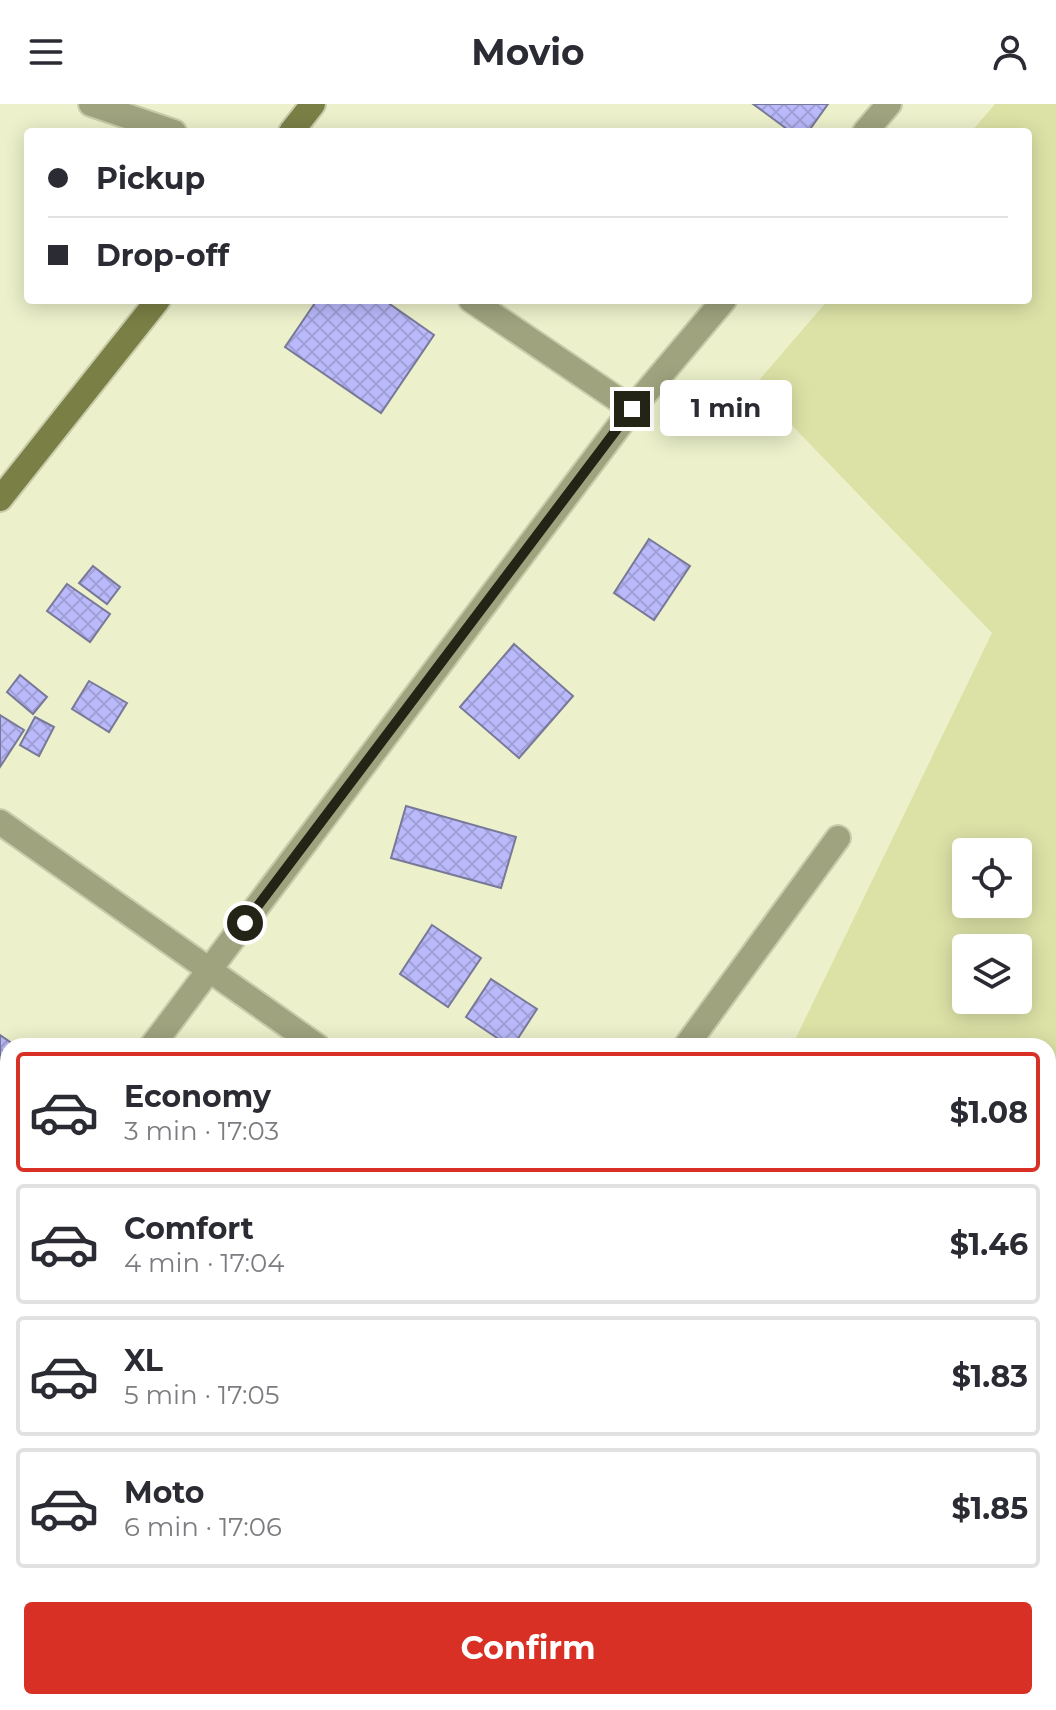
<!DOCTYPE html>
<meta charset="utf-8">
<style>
body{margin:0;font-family:Montserrat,sans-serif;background:#f2f2f3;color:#2b2b33;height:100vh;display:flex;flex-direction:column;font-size:30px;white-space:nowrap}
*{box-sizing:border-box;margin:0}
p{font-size:26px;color:#7c7c81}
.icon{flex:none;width:44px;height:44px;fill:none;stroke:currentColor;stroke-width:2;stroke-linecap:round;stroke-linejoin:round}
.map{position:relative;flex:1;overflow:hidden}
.sheet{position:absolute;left:0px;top:934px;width:1056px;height:672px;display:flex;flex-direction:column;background:#fff;border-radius:24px 24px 0 0;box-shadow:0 4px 20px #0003}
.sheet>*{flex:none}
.top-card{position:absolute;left:24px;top:24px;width:1008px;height:176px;border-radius:8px;box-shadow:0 4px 20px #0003;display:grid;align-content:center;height:176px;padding:0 24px;background:#fff}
.fabs{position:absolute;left:952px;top:734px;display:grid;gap:16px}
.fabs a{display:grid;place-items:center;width:80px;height:80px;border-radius:8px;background:#fff;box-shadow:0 4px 20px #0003;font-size:40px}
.end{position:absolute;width:36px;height:36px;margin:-18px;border:10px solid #232416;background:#fff;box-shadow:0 0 0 4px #fff}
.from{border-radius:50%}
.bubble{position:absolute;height:56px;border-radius:8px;background:#fff;box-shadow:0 4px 20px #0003;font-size:26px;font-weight:700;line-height:56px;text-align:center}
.top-card b{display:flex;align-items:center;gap:28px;height:76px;font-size:30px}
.top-card b+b{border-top:2px solid #e1e1e2}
.top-card i{width:20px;height:20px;background:#2b2b33}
ul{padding:14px 0 0;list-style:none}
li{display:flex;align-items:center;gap:24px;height:120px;margin:0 16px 12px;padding:0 8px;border:4px solid #e1e1e2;border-radius:8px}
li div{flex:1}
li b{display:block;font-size:30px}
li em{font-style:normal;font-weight:700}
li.on{border-color:#d93025}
li>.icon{width:72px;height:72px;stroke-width:1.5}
.button{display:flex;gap:16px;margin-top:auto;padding:16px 24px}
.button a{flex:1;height:92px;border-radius:8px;background:#d93025;color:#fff;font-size:32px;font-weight:700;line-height:92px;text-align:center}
header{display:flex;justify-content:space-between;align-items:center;height:104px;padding:0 24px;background:#fff;font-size:36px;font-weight:700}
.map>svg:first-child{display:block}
.green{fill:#dce2a6;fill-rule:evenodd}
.building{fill:url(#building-cross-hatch);stroke:#787898;stroke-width:2}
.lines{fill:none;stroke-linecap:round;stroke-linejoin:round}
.street-casing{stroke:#c8ccaa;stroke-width:28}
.secondary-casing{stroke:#c8ccaa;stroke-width:28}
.street{stroke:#9fa37e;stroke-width:24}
.secondary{stroke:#7a7f46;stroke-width:24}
.route{stroke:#232416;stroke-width:10}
</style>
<header><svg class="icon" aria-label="menu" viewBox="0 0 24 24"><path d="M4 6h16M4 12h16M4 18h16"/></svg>Movio<svg class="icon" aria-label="person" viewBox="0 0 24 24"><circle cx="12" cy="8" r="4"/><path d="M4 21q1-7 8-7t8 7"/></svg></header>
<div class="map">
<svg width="1056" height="1606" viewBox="0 0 1056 1606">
<defs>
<pattern id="building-cross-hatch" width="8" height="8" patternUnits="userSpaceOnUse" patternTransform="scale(2)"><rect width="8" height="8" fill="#bab9fb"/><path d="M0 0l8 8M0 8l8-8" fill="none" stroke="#a09fd6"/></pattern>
</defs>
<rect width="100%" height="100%" fill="#ecf1cb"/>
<!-- green -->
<path class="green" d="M995,0H1056V1273L1048,1265V942H792L992,529L754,282L828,196H1028V28H971ZM966,748H1018V800H966ZM966,844H1018V896H966Z"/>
<!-- building -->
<g class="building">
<path d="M753,0H828L808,28H791Z"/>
<path d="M317,196H384L434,231L381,309L285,243Z"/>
<path d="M649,435L690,462L654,516L614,489Z"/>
<path d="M93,462L120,483L107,500L79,479Z"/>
<path d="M67,480L110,510L90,538L47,507Z"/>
<path d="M514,540L573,592L519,654L460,603Z"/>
<path d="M20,571L47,593L33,610L7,588Z"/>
<path d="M89,577L127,599L109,628L72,605Z"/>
<path d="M0,611L24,626L0,663Z"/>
<path d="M35,613L54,623L39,652L20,641Z"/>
<path d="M406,702L516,733L501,784L391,754Z"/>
<path d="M432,821L481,854L448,903L400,870Z"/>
<path d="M491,875L537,905L513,942H509L466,913Z"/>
<path d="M0,931L16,942H8V1049L0,1044Z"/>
<path d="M8,1226V1260L0,1255V1238Z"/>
<path d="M0,1276L8,1283L7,1340L0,1334Z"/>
<path d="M428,1598H454L465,1606H423Z"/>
<path d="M469,1598H526L536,1606H480Z"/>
<path d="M576,1598H611L606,1606H588Z"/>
<path d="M658,1598H715L710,1606H656L654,1604Z"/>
</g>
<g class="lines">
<defs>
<g id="street">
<path d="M91,0L174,28"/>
<path d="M865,28L889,0"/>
<path d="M632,305L724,196"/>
<path d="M0,718L317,942"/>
<path d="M152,942L632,305L471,196"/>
<path d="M686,942L838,734"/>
<path d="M0,1140L8,1129"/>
<path d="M1048,1406L1056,1413"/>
<path d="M180,1606L186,1598"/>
<path d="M743,1606L751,1598"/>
</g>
<g id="secondary">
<path d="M291,28L313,0"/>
<path d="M0,395L158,196"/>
</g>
</defs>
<!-- street casing -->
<use href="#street" class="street-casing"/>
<!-- secondary casing -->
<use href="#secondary" class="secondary-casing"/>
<!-- street -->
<use href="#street" class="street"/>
<!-- secondary -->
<use href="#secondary" class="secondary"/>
</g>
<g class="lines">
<!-- route -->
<path class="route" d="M245,819L632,305"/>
</g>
</svg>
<div class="fabs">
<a><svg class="icon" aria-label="locate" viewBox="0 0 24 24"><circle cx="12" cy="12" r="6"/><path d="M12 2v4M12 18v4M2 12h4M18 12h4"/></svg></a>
<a><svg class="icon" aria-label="layers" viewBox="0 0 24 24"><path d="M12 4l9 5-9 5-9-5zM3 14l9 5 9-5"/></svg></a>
</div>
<i class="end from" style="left:245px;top:819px"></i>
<i class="end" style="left:632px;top:305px"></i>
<div class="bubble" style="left:660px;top:276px;width:132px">1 min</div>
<div class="top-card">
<b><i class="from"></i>Pickup</b>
<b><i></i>Drop-off</b>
</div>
<section class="sheet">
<ul>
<li class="on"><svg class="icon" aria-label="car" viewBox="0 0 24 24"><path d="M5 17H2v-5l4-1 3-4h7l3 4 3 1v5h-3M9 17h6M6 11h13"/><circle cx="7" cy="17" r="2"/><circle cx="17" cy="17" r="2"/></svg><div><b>Economy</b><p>3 min · 17:03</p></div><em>$1.08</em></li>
<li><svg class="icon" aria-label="car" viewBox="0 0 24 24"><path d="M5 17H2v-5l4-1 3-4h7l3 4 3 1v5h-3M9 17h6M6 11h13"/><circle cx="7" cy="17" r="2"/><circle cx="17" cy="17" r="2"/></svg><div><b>Comfort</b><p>4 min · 17:04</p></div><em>$1.46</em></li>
<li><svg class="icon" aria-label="car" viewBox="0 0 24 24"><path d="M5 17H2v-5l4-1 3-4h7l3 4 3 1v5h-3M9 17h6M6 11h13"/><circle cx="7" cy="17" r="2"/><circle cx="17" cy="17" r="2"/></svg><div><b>XL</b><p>5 min · 17:05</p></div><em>$1.83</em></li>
<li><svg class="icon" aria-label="car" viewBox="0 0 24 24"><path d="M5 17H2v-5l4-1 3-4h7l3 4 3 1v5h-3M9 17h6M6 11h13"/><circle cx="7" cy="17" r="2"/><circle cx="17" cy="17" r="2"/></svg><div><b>Moto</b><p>6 min · 17:06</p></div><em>$1.85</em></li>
</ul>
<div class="button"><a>Confirm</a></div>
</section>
</div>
